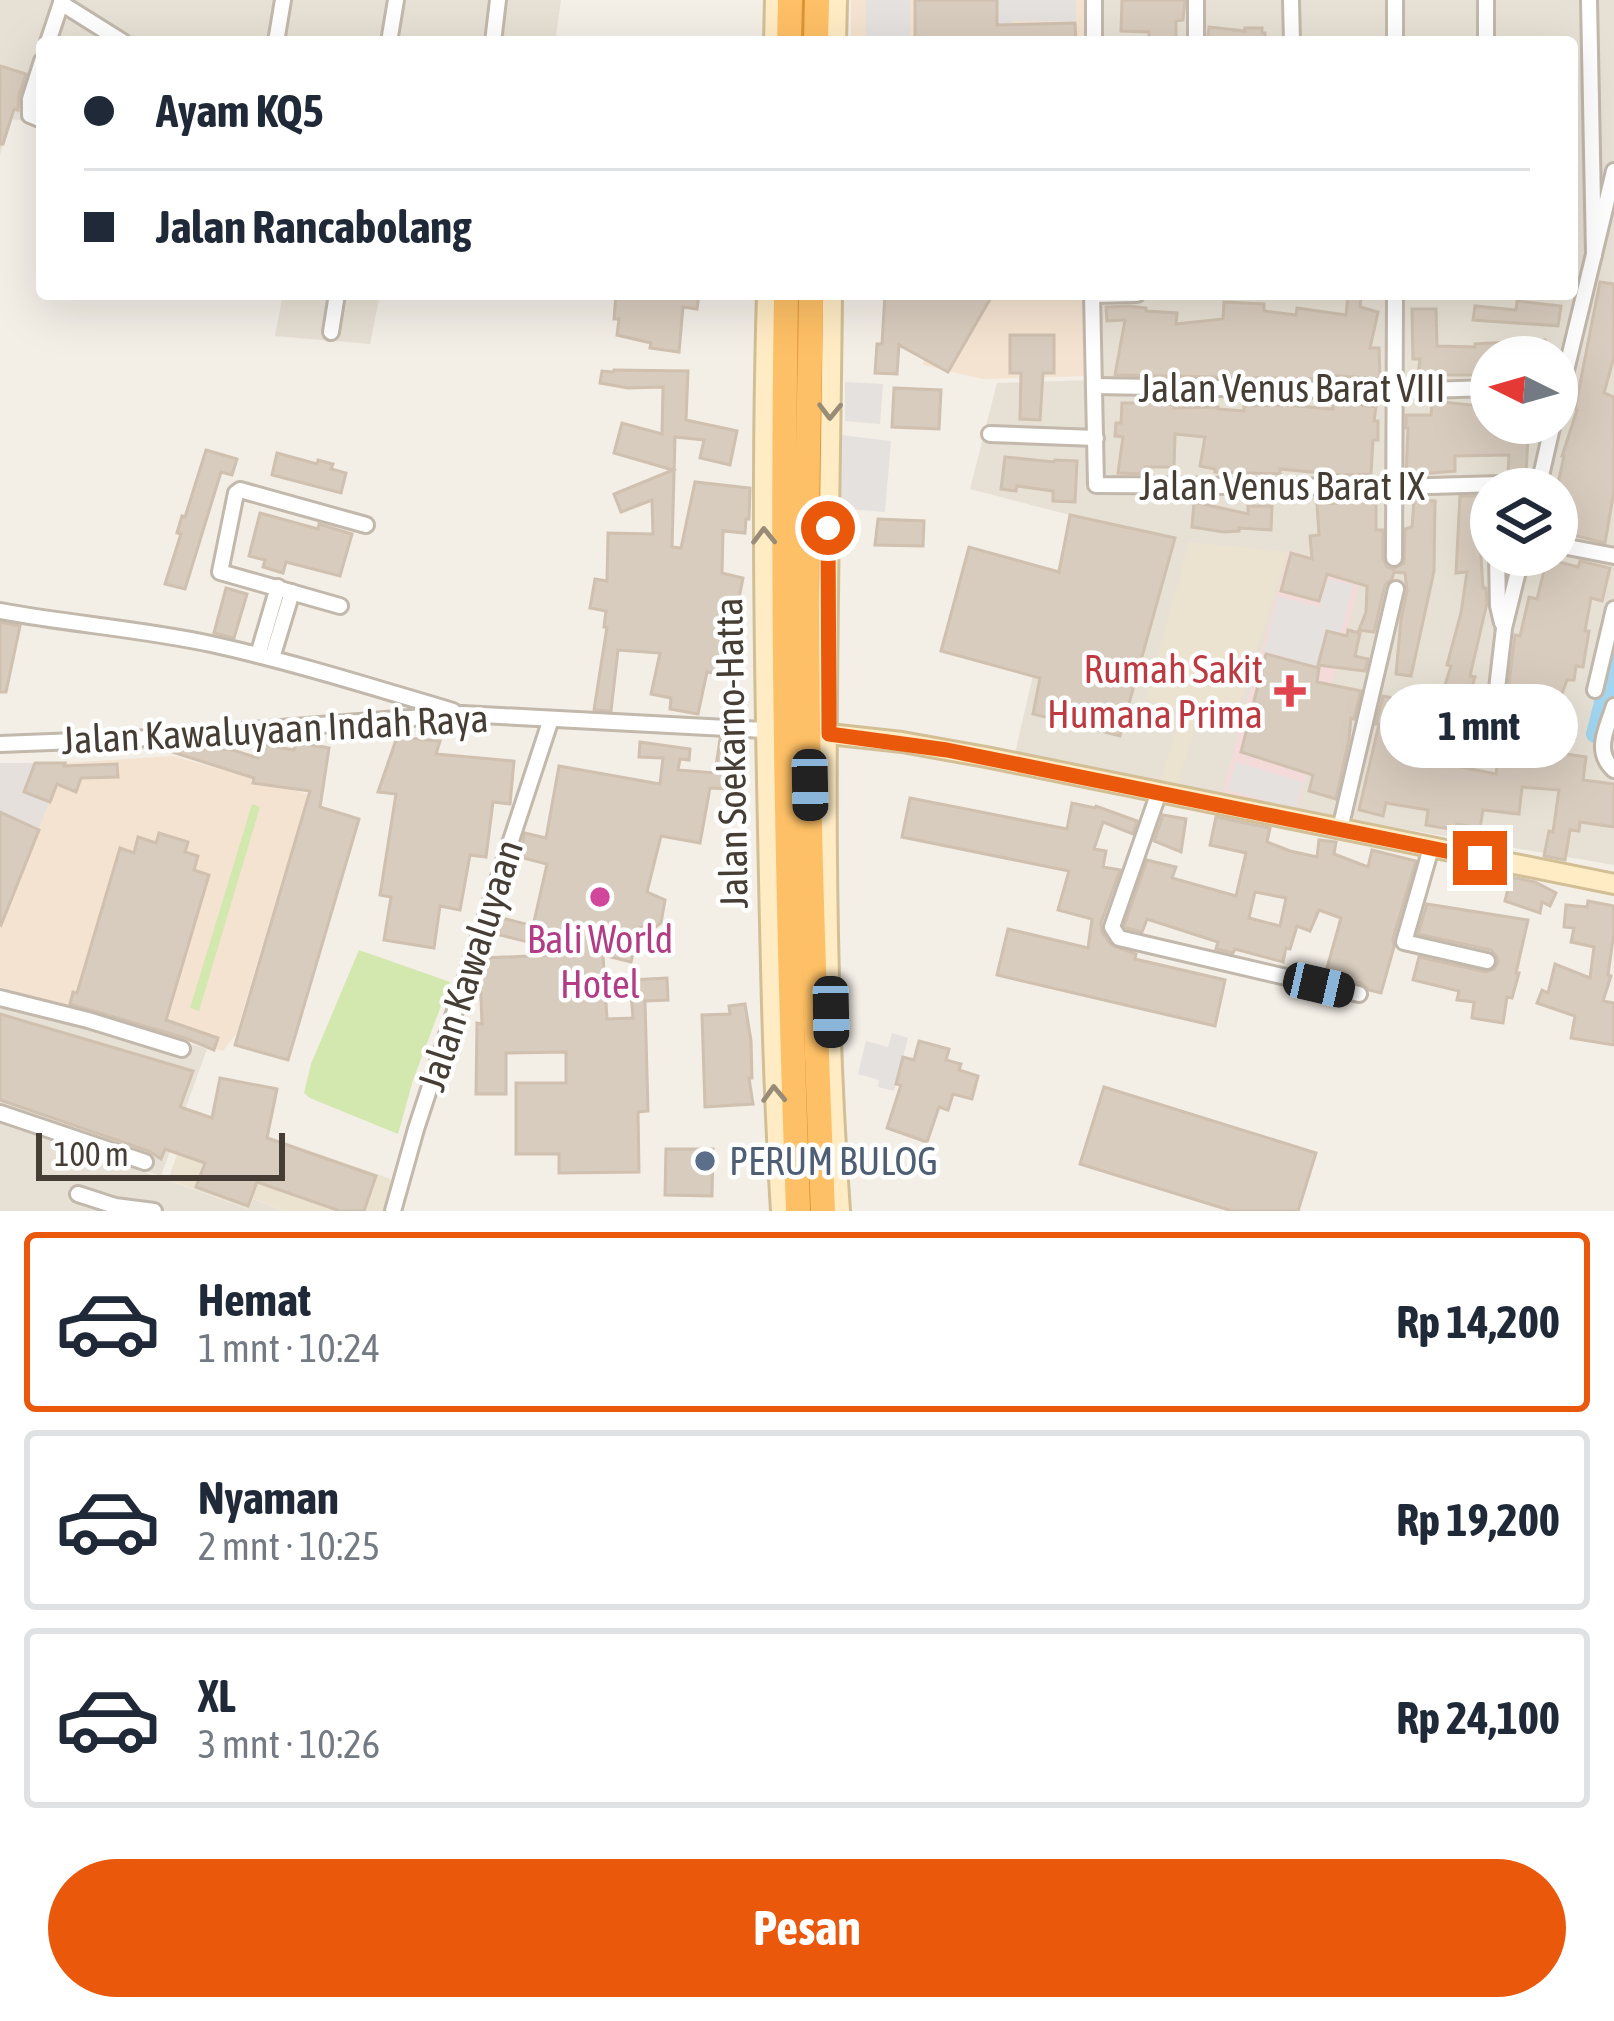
<!DOCTYPE html>
<html lang="id">
<meta charset="utf-8">
<style>
body{margin:0;font-family:"Asap Condensed",sans-serif;background:#f6f6f7;color:#1f2937;height:100vh;display:flex;flex-direction:column;font-size:45px;white-space:nowrap}
*{box-sizing:border-box;margin:0}
p{font-size:39px;color:#747a83}
.icon{flex:none;width:66px;height:66px;fill:none;stroke:currentColor;stroke-width:2;stroke-linecap:round;stroke-linejoin:round}
.map{position:relative;height:1211px;overflow:hidden}
.panel{display:flex;flex-direction:column;background:#fff;flex:1}
.panel>*{flex:none}
.top-card{position:absolute;left:36px;top:36px;width:1542px;height:264px;border-radius:12px;box-shadow:0 12px 48px #0002;display:grid;align-content:center;height:264px;padding:0 48px;background:#fff}
.needle{width:78px;rotate:275deg}
.tools{position:absolute;left:1470px;top:336px;display:grid;gap:24px}
.tools a{display:grid;place-items:center;width:108px;height:108px;border-radius:50%;background:#fff;box-shadow:0 12px 48px #0002;font-size:60px}
.scale{position:absolute;left:36px;bottom:30px;width:249px;box-sizing:border-box;padding-left:12px;border:6px solid #463e35;border-top:0;font-size:33px;line-height:42px;white-space:nowrap;color:#463e35;-webkit-text-stroke:9px #fff;paint-order:stroke}
.end{position:absolute;width:54px;height:54px;margin:-27px;border:15px solid #ea580c;background:#fff;box-shadow:0 0 0 6px #fff}
.from{border-radius:50%}
.bubble{position:absolute;height:84px;border-radius:42px;background:#fff;box-shadow:0 12px 48px #0002;font-size:39px;font-weight:700;line-height:84px;text-align:center}
.car{position:absolute;width:36px;height:72px;margin:-36px -18px;border-radius:15px;box-shadow:0 0 9px 3px #0007;background:linear-gradient(#222 24%,#8ab4d8 0 40%,#222 0 76%,#8ab4d8 0 86%,#222 0)}
.top-card b{display:flex;align-items:center;gap:42px;height:114px;font-size:45px}
.top-card b+b{border-top:3px solid #e0e1e3}
.top-card i{width:30px;height:30px;background:#1f2937}
ul{padding:21px 0 0;list-style:none}
li{display:flex;align-items:center;gap:36px;height:180px;margin:0 24px 18px;padding:0 24px;border:6px solid #e0e1e3;border-radius:12px}
li div{flex:1}
li b{display:block;font-size:45px}
li em{font-style:normal;font-weight:700}
li.active{border-color:#ea580c}
li>.icon{width:108px;height:108px;stroke-width:1.5}
.primary-button{display:flex;gap:24px;margin-top:auto;padding:24px 48px}
.primary-button a{flex:1;height:138px;border-radius:72px;background:#ea580c;color:#fff;font-size:48px;font-weight:700;line-height:138px;text-align:center}
.map>svg:first-child{display:block}
.residential{fill:#e7e0d4;fill-rule:evenodd}
.commercial{fill:#f5e3d1}
.industrial{fill:#e5e0db}
.education{fill:#ece2d0}
.medical{fill:#f4dbd9}
.green{fill:#d2e8af}
.parking{fill:#e4e1de}
.lines{fill:none;stroke-linecap:round;stroke-linejoin:round}
.canal{stroke:#a2d6f0;stroke-width:18}
.building{fill:#d8ccbe;stroke:#cfc0af;stroke-width:3;fill-rule:evenodd}
.street-casing{stroke:#c2b8ac;stroke-width:20}
.secondary-casing{stroke:#d3bf96;stroke-width:24}
.highway-casing{stroke:#de9436;stroke-width:30}
.street{stroke:#fff;stroke-width:14}
.secondary{stroke:#ffecc5;stroke-width:18}
.highway{stroke:#fec066;stroke-width:24}
.oneway{stroke:#998c76}
.route{stroke:#ea580c;stroke-width:15}
.health-dot{fill:#e0444e;stroke:#fff;stroke-width:4.5}
.hotel-dot{fill:#d1479c;stroke:#fff;stroke-width:4.5}
.service-dot{fill:#5c6f8a;stroke:#fff;stroke-width:4.5}
.labels{text-anchor:middle;dominant-baseline:central;stroke-width:9;stroke-linejoin:round;paint-order:stroke}
.street-label{font-size:39px;fill:#463e35;stroke:#fff}
.health-label{font-size:39px;fill:#be3a42;stroke:#fff;text-anchor:end}
.hotel-label{font-size:39px;fill:#b23c85;stroke:#fff}
.service-label{font-size:39px;fill:#4e5e75;stroke:#fff;text-anchor:start}
</style>
<div class="map">
<svg width="1614" height="1211" viewBox="0 0 1614 1211">
<rect width="100%" height="100%" fill="#f3eee6"/>
<!-- residential -->
<g class="residential">
<path d="M0,0H561L555,42H42V123L10,119L0,155Z"/>
<path d="M1099,0H1614V865L1013,762L1070,515L970,489L997,383L1091,380L1093,294H1572V42H1098ZM1491,357H1557V423H1491ZM1491,489H1557V555H1491Z"/>
<path d="M283,294H380L370,344L275,336Z"/>
<path d="M0,988L207,1049L161,1176L133,1168L248,1209L253,1199L285,1211H0Z"/>
</g>
<!-- commercial -->
<g class="commercial">
<rect x="851" y="0" width="236" height="42"/>
<path d="M936,294H1087L1086,376L983,379L923,365L926,315Z"/>
<path d="M173,756L308,794L236,1034L223,1051L0,987V926L65,763Z"/>
</g>
<!-- industrial -->
<path class="industrial" d="M0,763H65L0,926Z"/>
<!-- education -->
<g class="education">
<path d="M1189,542L1288,552L1233,725L1198,716L1175,793L1158,788L1182,711L1146,699Z"/>
<path d="M193,1110L391,1179L390,1193L384,1211H286L253,1199L249,1209L168,1180Z"/>
</g>
<!-- medical -->
<path class="medical" d="M1289,550L1363,571L1296,814L1222,794Z"/>
<!-- green -->
<g class="green">
<path d="M252,804L260,807L199,1011L190,1008Z"/>
<path d="M359,950L450,982L413,1080L398,1134L310,1098L304,1093L311,1064Z"/>
</g>
<!-- parking -->
<g class="parking">
<rect x="866" y="0" width="44" height="42"/>
<path d="M998,0H1076V21H1013V42H999Z"/>
<path d="M845,382L883,384L880,424L845,421Z"/>
<path d="M841,435L891,441L885,512L838,508Z"/>
<path d="M1328,579L1353,585L1341,633L1326,630L1309,693L1293,688L1300,661L1264,651L1278,596L1320,607Z"/>
<path d="M1236,762L1303,782L1295,809L1228,790Z"/>
<path d="M892,1033L908,1038L894,1091L878,1087L879,1080L858,1074L866,1041L888,1047Z"/>
</g>
<g class="lines">
<!-- canal -->
<path class="canal" d="M1595,734L1614,659"/>
</g>
<!-- building -->
<g class="building">
<path d="M915,0H997V25L1075,23L1076,42H915Z"/>
<path d="M1122,0H1185L1183,20L1176,21V42H1149V32L1121,31Z"/>
<path d="M1209,27L1245,31V28H1262V33H1265V42H1207Z"/>
<path d="M0,66L26,74L19,96L18,110L14,109L3,144H0Z"/>
<path d="M1600,282L1614,284V357L1604,393L1614,397V491L1605,543L1557,531V488L1564,456H1562L1577,410L1575,409Z"/>
<path d="M616,294H699L697,309L683,307L679,352L650,348L651,343L617,335L619,319H614Z"/>
<path d="M885,294H993L948,372L899,345L897,374L875,373L877,344H882Z"/>
<path d="M1348,296L1361,297L1360,307L1378,312L1370,348H1379L1380,379L1330,375V379L1115,375L1125,320L1107,321L1106,307L1130,306L1146,308V311L1177,313L1176,324L1223,319L1224,302L1264,304V311L1296,315L1297,308L1346,315Z"/>
<path d="M1517,301L1561,306L1558,326L1473,320L1475,306L1516,310Z"/>
<path d="M1412,309H1436L1437,346L1475,347V344L1545,340L1547,357H1491V375H1418L1420,359H1413Z"/>
<path d="M1010,335H1054V373H1043L1040,420L1020,419L1021,373H1010Z"/>
<path d="M614,370L688,371L686,420L737,431L730,465L700,458L704,440L675,437L672,547L681,548L695,482L750,488L749,519H746L745,533L723,531L722,573L743,578L735,618H741L738,650L742,651L738,677L707,672L698,714L670,709L671,698L651,694L660,653L618,650L611,711L594,710L607,627H604L606,611L590,608L595,579L607,581L608,533L653,534L652,500L621,512L614,494L673,470L614,453L622,423L662,434L663,387L628,388L600,383L602,371L613,372Z"/>
<path d="M894,388L941,390L939,429L892,427Z"/>
<path d="M1333,401L1376,407L1374,421H1378V440H1373L1371,474L1342,475L1280,469V474L1215,472V469L1200,466L1205,437L1175,434L1174,467H1145L1144,474L1118,473L1123,437L1115,436L1116,423H1121L1122,403H1161L1174,405V408L1218,407V409L1244,411V406L1285,405L1333,409Z"/>
<path d="M1432,401L1491,407V423H1529L1526,472L1508,473L1509,455L1455,456V471L1406,475L1408,428H1406V415H1431Z"/>
<path d="M206,450L237,459L232,475L221,472L185,589L165,584L181,534L177,533L182,516L185,517Z"/>
<path d="M277,453L317,464L318,460L333,464L331,469L346,473L341,493L272,475Z"/>
<path d="M1005,457L1054,462L1055,460L1077,461L1075,502L1053,501V491L1017,486L1016,491L1001,489Z"/>
<path d="M1460,496H1479L1477,520L1484,521L1480,542L1483,588H1486L1487,603L1470,676L1475,677L1461,722L1438,715L1447,689L1444,688L1451,666L1447,665L1461,613L1467,572L1456,573Z"/>
<path d="M1342,498H1376V530H1383V559L1387,567L1393,569L1404,563L1405,529L1412,527L1414,500L1435,501L1434,571L1411,676L1396,674L1401,619L1407,592L1405,573L1394,572L1392,579L1385,585L1374,632L1359,630L1366,612L1367,586L1327,574L1319,601L1281,591L1291,553L1312,559L1310,536L1319,535L1317,504L1342,503Z"/>
<path d="M1194,502L1248,514V506H1272L1271,530L1239,528V531L1224,532L1192,527Z"/>
<path d="M260,513L318,529L319,524L352,534L340,576L286,562L283,573L263,567L265,560L249,556Z"/>
<path d="M1070,515L1175,538L1120,736L1033,714L1040,678L941,651L969,547L1059,572Z"/>
<path d="M878,519L924,521L923,546L875,545Z"/>
<path d="M1547,559L1578,567L1580,561L1610,568L1602,601L1591,598L1585,631H1589L1583,667L1576,666L1574,680H1567L1558,705L1565,706L1562,723L1571,724L1566,754L1586,757L1583,780L1614,784V827L1580,822L1579,831L1570,830L1565,860L1544,856L1549,831L1553,832L1559,790L1522,787L1519,814L1483,810L1480,828L1457,824L1456,830L1426,825L1428,810L1386,803L1383,816L1359,810L1379,724H1376L1383,696L1403,700L1400,714L1433,720L1429,749L1452,752L1451,765L1496,774L1500,743L1532,747L1539,699L1508,691L1515,635L1520,636L1529,597L1537,599Z"/>
<path d="M226,588L247,594L234,638L214,633Z"/>
<path d="M0,622L20,626L6,692H0Z"/>
<path d="M1348,630L1360,633L1355,656L1368,659L1365,671L1318,665L1327,631L1347,636Z"/>
<path d="M1266,654L1319,668L1317,682L1361,691L1354,719L1351,718L1349,739L1336,799L1309,791L1313,775L1241,752Z"/>
<path d="M397,737L440,741L436,754L514,761L510,804L493,802L486,857L470,855L460,910L440,906L434,948L384,940L391,897L380,895L396,794L378,792Z"/>
<path d="M720,739L735,741L733,758L741,759L739,776L730,775L729,789L710,788L700,843L661,836L647,892L665,900L661,923L653,929L640,927L631,962L603,955L607,1019L633,1018L630,980L667,978L668,1000L645,1001L648,1111L638,1112L639,1172L559,1173V1154H516V1083H566V1052L506,1053V1094H476L477,1023L482,1024L480,972L484,958L576,954L492,933L498,917L533,926L547,864L519,857L525,833L546,838L559,766L660,784L663,758L639,757L640,742L690,749L689,760L680,759L678,770L715,773Z"/>
<path d="M296,742L329,748L320,807L359,819L288,1060L235,1045L310,791L253,783L254,778L172,752V749H229L258,758L261,744L294,750Z"/>
<path d="M35,763H65L64,766L117,764L118,777L81,778L76,792L57,784L50,802L24,792Z"/>
<path d="M910,798L1067,829L1072,803L1095,808L1096,806L1137,821L1133,834L1103,822L1094,849L1106,851L1103,867L1120,870L1101,923L1102,932L1111,945L1136,954L1135,959L1225,980L1215,1026L997,975L1008,929L1088,948L1092,919L1058,910L1069,871L902,837Z"/>
<path d="M0,812L39,830L1,925L0,924Z"/>
<path d="M1163,815L1186,819L1181,852L1154,841Z"/>
<path d="M1216,817L1270,828L1267,842L1290,851L1317,857L1319,840L1336,842L1334,854L1368,867L1372,850L1416,861L1393,939L1394,947L1381,993L1369,990L1362,983L1325,975L1341,918L1319,910L1310,931L1297,926L1290,949L1286,948L1283,962L1235,949L1233,953L1216,949L1218,942L1147,919L1142,932L1126,928L1124,926L1147,860L1176,867L1172,878L1236,896L1246,853L1210,845ZM1255,892L1286,898L1280,926L1249,918Z"/>
<path d="M159,833L188,842L185,852L198,856L194,870L209,875L166,1020L218,1038L214,1050L185,1038L70,1004L73,992L77,993L120,848L134,853L138,837L156,843Z"/>
<path d="M1511,877L1535,882L1556,893L1550,906L1542,902L1540,913L1505,901Z"/>
<path d="M1588,901L1614,906V932L1608,975L1611,976L1603,1001L1614,1003V1045L1571,1038L1575,1016L1537,1003L1542,990L1548,993L1555,964L1590,978L1594,947L1571,942L1574,928L1564,927L1566,905L1587,907Z"/>
<path d="M1427,904L1528,920L1516,973H1519L1512,998L1507,997L1503,1023L1472,1018L1474,1002L1457,1000L1459,991L1413,980L1419,957L1486,972L1494,969L1498,962L1497,957L1491,950L1418,934Z"/>
<path d="M745,1004L751,1041L752,1078H749L753,1104L705,1107L702,1015L730,1014L729,1006Z"/>
<path d="M0,1014L193,1071L180,1107L212,1118L220,1078L277,1089L267,1138L376,1176L364,1211H340L257,1182L248,1206L196,1187L205,1163L165,1149L161,1159L149,1151L0,1100Z"/>
<path d="M919,1041L949,1049L946,1060L961,1064L959,1070L978,1076L972,1099L953,1094L948,1110L939,1107L927,1142L887,1128L901,1085L896,1084L903,1057L914,1060Z"/>
<path d="M1104,1087L1316,1153L1298,1211H1232L1080,1164Z"/>
<path d="M666,1149H713L712,1196L665,1195Z"/>
</g>
<g class="lines">
<defs>
<g id="street">
<path d="M1094,0V42"/>
<path d="M1291,0L1292,42"/>
<path d="M1486,0V42"/>
<path d="M1589,0L1594,255"/>
<path d="M61,3L123,42"/>
<path d="M48,42L62,0"/>
<path d="M276,42L283,0"/>
<path d="M389,42L396,0"/>
<path d="M493,42L498,0"/>
<path d="M1196,42V0"/>
<path d="M1395,42V0"/>
<path d="M42,61L30,99V115L42,120"/>
<path d="M1092,294L1096,485L1396,487L1539,483"/>
<path d="M1092,295L1137,294"/>
<path d="M331,332L337,294"/>
<path d="M1094,386L1395,391L1491,388"/>
<path d="M1557,408L1614,171"/>
<path d="M990,434L1096,438"/>
<path d="M1538,489L1553,423"/>
<path d="M1557,545L1614,556"/>
<path d="M1497,555L1498,606L1502,623"/>
<path d="M1394,558L1395,294"/>
<path d="M340,606L220,572L236,493L240,490L366,525"/>
<path d="M0,611C70,624 141,629 211,644C293,662 372,687 453,711"/>
<path d="M258,655L278,587"/>
<path d="M272,658L292,592"/>
<path d="M1595,690L1614,609"/>
<path d="M1614,706C1607,729 1593,751 1614,770"/>
<path d="M1494,715L1504,628L1522,555"/>
<path d="M0,744L152,738L463,714L766,730"/>
<path d="M1159,792L1112,927L1119,938L1359,994"/>
<path d="M1340,829L1396,589"/>
<path d="M1431,848L1404,942L1487,961"/>
<path d="M0,998L88,1020L182,1049"/>
<path d="M0,1113L145,1162"/>
<path d="M78,1194L115,1206L154,1211"/>
<path d="M393,1211L416,1129L551,719"/>
</g>
<g id="secondary">
<path d="M774,42L775,0"/>
<path d="M836,42L837,0"/>
<path d="M767,294C762,456 764,618 767,780C770,924 772,1067 781,1211"/>
<path d="M832,294C829,599 818,906 840,1211"/>
<path d="M829,734L902,742L986,757L1614,884"/>
</g>
<g id="highway">
<path d="M789,42L790,0"/>
<path d="M816,42L817,0"/>
<path d="M786,294C781,600 787,906 798,1211"/>
<path d="M811,294C810,377 807,459 807,542C806,765 814,988 823,1211"/>
</g>
</defs>
<!-- street casing -->
<use href="#street" class="street-casing"/>
<!-- secondary casing -->
<use href="#secondary" class="secondary-casing"/>
<!-- highway casing -->
<use href="#highway" class="highway-casing"/>
<!-- street -->
<use href="#street" class="street"/>
<!-- secondary -->
<use href="#secondary" class="secondary"/>
<!-- highway -->
<use href="#highway" class="highway"/>
</g>
<!-- one-way arrows -->
<defs><path id="oneway-chevron" d="M-2-3.5L2.5 0L-2 3.5" fill="none" stroke-width="1.6" stroke-linecap="round" stroke-linejoin="round" transform="scale(3)"/></defs>
<g class="oneway">
<use href="#oneway-chevron" transform="translate(830 411) rotate(91)"/>
<use href="#oneway-chevron" transform="translate(764 536) rotate(-91)"/>
<use href="#oneway-chevron" transform="translate(774 1094) rotate(-92)"/>
</g>
<g class="lines">
<!-- route -->
<path class="route" d="M828,528L829,734L947,750L1480,858"/>
</g>
<!-- markers -->
<path class="health-dot" d="M1284 673h12v12h12v12h-12v12h-12v-12h-12v-12h12z"/>
<circle class="hotel-dot" cx="600" cy="897" r="12"/>
<circle class="service-dot" cx="705" cy="1161" r="12"/>
<g class="labels">
<!-- street labels -->
<g class="street-label">
<text x="1292" y="388">Jalan Venus Barat VIII</text>
<text x="1282" y="486">Jalan Venus Barat IX</text>
<text transform="translate(275 729) rotate(-3)">Jalan Kawaluyaan Indah Raya</text>
<text transform="translate(731 753) rotate(-91)">Jalan Soekarno-Hatta</text>
<text transform="translate(470 965) rotate(-72)">Jalan Kawaluyaan</text>
</g>
<!-- health labels -->
<g class="health-label">
<text x="1263" y="669">Rumah Sakit<tspan x="1263" dy="45">Humana Prima</tspan></text>
</g>
<!-- hotel labels -->
<g class="hotel-label">
<text x="600" y="939">Bali World<tspan x="600" dy="45">Hotel</tspan></text>
</g>
<!-- service labels -->
<g class="service-label">
<text x="729" y="1161">PERUM BULOG</text>
</g>
</g>
</svg>
<div class="tools">
<a><svg class="needle" viewBox="-14 -14 28 28"><path d="M0-13l5 13h-10z" fill="#e53935"/><path d="M0 13l5-13h-10z" fill="#747a83"/></svg></a>
<a><svg class="icon" aria-label="layers" viewBox="0 0 24 24"><path d="M12 4l9 5-9 5-9-5zM3 14l9 5 9-5"/></svg></a>
</div>
<div class="scale">100 m</div>
<i class="end from" style="left:828px;top:528px"></i>
<i class="end" style="left:1480px;top:858px"></i>
<div class="bubble" style="left:1380px;top:684px;width:198px">1 mnt</div>
<i class="car" style="left:810px;top:785px;rotate:179deg"></i>
<i class="car" style="left:1319px;top:985px;rotate:103deg"></i>
<i class="car" style="left:831px;top:1012px;rotate:179deg"></i>
<div class="top-card">
<b><i class="from"></i>Ayam KQ5</b>
<b><i></i>Jalan Rancabolang</b>
</div>
</div>
<section class="panel">
<ul>
<li class="active"><svg class="icon" aria-label="car" viewBox="0 0 24 24"><path d="M5 17H2v-5l4-1 3-4h7l3 4 3 1v5h-3M9 17h6M6 11h13"/><circle cx="7" cy="17" r="2"/><circle cx="17" cy="17" r="2"/></svg><div><b>Hemat</b><p>1 mnt · 10:24</p></div><em>Rp 14,200</em></li>
<li><svg class="icon" aria-label="car" viewBox="0 0 24 24"><path d="M5 17H2v-5l4-1 3-4h7l3 4 3 1v5h-3M9 17h6M6 11h13"/><circle cx="7" cy="17" r="2"/><circle cx="17" cy="17" r="2"/></svg><div><b>Nyaman</b><p>2 mnt · 10:25</p></div><em>Rp 19,200</em></li>
<li><svg class="icon" aria-label="car" viewBox="0 0 24 24"><path d="M5 17H2v-5l4-1 3-4h7l3 4 3 1v5h-3M9 17h6M6 11h13"/><circle cx="7" cy="17" r="2"/><circle cx="17" cy="17" r="2"/></svg><div><b>XL</b><p>3 mnt · 10:26</p></div><em>Rp 24,100</em></li>
</ul>
<div class="primary-button"><a>Pesan</a></div>
</section>
